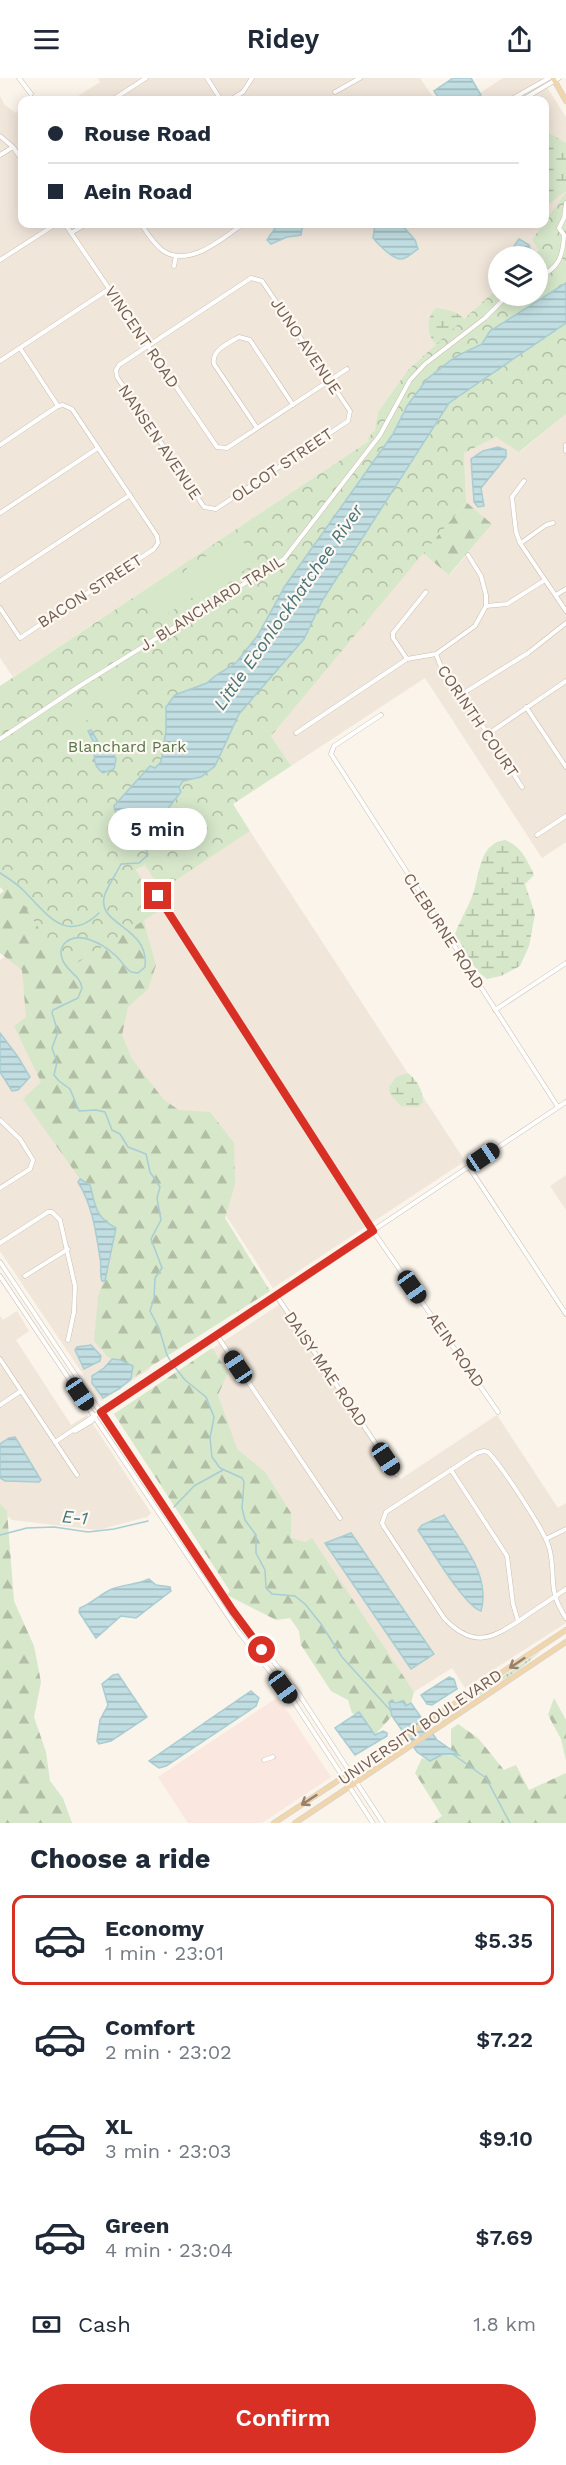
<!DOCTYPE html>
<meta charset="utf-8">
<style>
body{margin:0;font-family:"Work Sans",sans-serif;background:#f6f6f7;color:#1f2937;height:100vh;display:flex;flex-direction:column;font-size:22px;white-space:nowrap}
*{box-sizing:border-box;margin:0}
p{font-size:20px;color:#747a83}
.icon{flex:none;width:33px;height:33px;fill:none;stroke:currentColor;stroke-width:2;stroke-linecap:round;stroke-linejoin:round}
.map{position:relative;height:1745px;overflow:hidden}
.details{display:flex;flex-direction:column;background:#fff;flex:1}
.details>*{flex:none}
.hud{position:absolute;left:18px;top:18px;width:531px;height:132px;border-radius:12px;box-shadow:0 3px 15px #0003;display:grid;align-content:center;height:132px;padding:0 30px;background:#fff}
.controls{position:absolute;left:488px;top:168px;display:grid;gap:12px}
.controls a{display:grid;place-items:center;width:60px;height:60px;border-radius:50%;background:#fff;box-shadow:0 3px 15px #0003;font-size:30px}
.end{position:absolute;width:27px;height:27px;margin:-14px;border:8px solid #d93025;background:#fff;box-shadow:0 0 0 3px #fff}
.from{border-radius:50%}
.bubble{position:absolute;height:42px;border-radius:21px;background:#fff;box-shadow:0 3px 15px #0003;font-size:20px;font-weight:600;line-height:42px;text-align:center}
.car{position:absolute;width:18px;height:36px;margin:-18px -9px;border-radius:8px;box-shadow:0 0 4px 2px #0007;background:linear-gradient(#222 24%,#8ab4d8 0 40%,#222 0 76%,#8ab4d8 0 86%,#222 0)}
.hud b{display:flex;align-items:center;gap:21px;height:57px;font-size:22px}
.hud b+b{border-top:2px solid #e0e1e3}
.hud i{width:15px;height:15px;background:#1f2937}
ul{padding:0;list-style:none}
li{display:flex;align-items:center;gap:18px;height:90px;margin:0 12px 9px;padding:0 18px;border:3px solid transparent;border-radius:12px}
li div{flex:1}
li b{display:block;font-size:22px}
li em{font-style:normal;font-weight:600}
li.active{border-color:#d93025}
li>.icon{width:54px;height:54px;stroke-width:1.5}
h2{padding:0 30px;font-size:27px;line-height:72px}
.pay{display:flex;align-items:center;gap:15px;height:66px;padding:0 30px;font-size:22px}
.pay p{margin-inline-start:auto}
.primary-button{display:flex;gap:12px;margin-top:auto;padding:12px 30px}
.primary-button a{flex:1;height:69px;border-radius:36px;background:#d93025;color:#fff;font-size:24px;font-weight:600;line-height:69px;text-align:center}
header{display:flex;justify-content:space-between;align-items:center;height:78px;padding:0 30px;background:#fff;font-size:27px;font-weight:600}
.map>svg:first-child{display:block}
.residential{fill:#f1e6da}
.commercial{fill:#f9e7e0}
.grass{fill:url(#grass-tufts)}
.forest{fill:url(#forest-firs)}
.wetland{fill:url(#wetland-marsh)}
.park{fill:url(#park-crowns)}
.pitch{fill:#d6e7ca}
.water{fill:url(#water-rules);stroke:#a8cdd3;stroke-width:1.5}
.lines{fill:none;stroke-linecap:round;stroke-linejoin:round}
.stream{stroke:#a8cdd3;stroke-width:1.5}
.minor-casing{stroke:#ccbdb2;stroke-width:5}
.major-casing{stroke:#d8d1ce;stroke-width:6}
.minor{stroke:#fff;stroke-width:4}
.major{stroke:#f1d6ab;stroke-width:4.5}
.oneway{stroke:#99816b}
.route{stroke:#d93025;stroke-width:8}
.labels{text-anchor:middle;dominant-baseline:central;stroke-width:4.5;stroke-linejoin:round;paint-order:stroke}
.street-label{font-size:16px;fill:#735c50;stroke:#fdf8f1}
.park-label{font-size:16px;fill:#58774a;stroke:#fdf8f1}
.water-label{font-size:18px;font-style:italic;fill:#49757c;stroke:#fdf8f1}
</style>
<header><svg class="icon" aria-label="menu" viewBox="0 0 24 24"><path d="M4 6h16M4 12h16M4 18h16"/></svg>Ridey<svg class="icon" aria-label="share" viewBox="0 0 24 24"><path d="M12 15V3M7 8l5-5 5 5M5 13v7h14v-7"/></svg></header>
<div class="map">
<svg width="566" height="1745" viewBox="0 0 566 1745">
<defs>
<pattern id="grass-tufts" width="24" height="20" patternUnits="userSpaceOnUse" patternTransform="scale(1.5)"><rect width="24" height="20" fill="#d6e7ca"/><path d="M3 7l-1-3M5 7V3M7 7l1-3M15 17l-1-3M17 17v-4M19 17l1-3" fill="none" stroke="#b2bea6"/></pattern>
<pattern id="forest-firs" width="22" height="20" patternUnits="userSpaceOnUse" patternTransform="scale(1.5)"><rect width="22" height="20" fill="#d6e7ca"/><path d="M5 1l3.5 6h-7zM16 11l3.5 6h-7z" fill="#b2bea6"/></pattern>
<pattern id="wetland-marsh" width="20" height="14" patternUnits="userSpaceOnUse" patternTransform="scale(1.5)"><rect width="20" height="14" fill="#d6e7ca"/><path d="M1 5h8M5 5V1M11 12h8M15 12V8" fill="none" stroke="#b2bea6"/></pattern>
<pattern id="park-crowns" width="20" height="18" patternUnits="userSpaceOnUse" patternTransform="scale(1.5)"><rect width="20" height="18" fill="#d6e7ca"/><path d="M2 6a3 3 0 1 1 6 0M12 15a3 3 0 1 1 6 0" fill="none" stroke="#b2bea6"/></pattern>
<pattern id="water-rules" width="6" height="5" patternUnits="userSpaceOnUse" patternTransform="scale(1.5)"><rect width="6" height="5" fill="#c1dee2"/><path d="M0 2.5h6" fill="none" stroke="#a1b7ba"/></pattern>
</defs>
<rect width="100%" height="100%" fill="#faf4eb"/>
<!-- residential -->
<g class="residential">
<path d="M98,0H420L435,22H72L100,4Z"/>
<path d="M503,0H541L566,39V114L545,145L544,22H469Z"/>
<path d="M0,18L5,27L16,35L22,27V146H544L533,162L539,172L533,178H498V210L408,292L378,334L377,347L369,363L13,599L0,580Z"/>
<path d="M566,336V764L542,780L425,600L291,688L271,658L423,475L450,497L492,446L466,424L464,375L496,359L520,374Z"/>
<path d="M250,753L465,1083L273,1210L160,1036L147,1139L150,1291L101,1323L0,1173V882L145,787L161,811Z"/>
<path d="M566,1097V1132L550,1108Z"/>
<path d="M283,1224L401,1401L497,1337L558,1430L566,1425V1545L465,1610L452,1590L414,1614L312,1461L231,1514L114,1336Z"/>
<path d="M17,1233L29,1253L16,1262L71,1347L87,1337L151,1435L147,1439L98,1452L12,1442L0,1431V1238L3,1242Z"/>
</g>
<!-- commercial -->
<path class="commercial" d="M278,1619L331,1699L262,1745H188L158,1699Z"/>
<!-- grass -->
<path class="grass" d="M541,1573L521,1590L439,1644L437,1642Z"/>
<!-- forest -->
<g class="forest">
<path d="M466,424L492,446L449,497L423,475Z"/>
<path d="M0,727L135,793L146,852L156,887L148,911L128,929L122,957L132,981L164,1022L179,1032L210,1034L234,1065L235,1106L225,1140L270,1213L131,1301L133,1288L121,1282L109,1280L94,1263L98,1218L110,1186L116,1150C95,1139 96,1129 90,1107L80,1101L23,1021L41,1004L14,948L26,939L22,892L0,875V816L4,813L0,809Z"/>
<path d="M212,1270L228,1294L218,1317L237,1371L265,1394L291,1435V1460L305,1464L312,1460L414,1614L411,1625L406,1628L392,1622L389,1624L392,1638L375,1657L359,1634L355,1636L352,1635L348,1622L331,1613L301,1567L299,1553L290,1540L276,1542L227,1517L230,1513L114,1336Z"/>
<path d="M0,1426L7,1433L14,1523L34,1568L41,1604L34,1639L46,1674L50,1703L63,1720L72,1745H0Z"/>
<path d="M554,1620L566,1642V1683L561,1661L548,1637Z"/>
<path d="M458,1646L478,1660L504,1692L516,1687L529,1712L566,1695V1745H432L442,1738L415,1695L422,1680L430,1683L443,1676L450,1678L458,1676L451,1672V1651Z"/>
</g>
<!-- wetland -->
<g class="wetland">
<path d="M544,52L566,65V113L545,129Z"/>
<path d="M436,230C446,232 460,233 465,243L437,267C427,259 425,240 436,230Z"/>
<path d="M505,762C521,768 527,782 534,797L525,806L535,836L529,868L520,888L501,898L487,901L477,893L455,856C460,842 468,830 473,816C480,796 479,765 505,762Z"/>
<path d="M408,995C417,1002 423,1013 423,1024L418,1029L401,1028L390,1016L389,1009L396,999Z"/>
</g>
<!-- park -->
<path class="park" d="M566,114V336L519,374L496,359L464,375L466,424L271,658L291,688L233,726L250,753L161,812L145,787L136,792L160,832L66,892L0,791V608L369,363L368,360L375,352L378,334L408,292L498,210V218H537V178H533L539,172L532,162Z"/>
<!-- pitch -->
<g class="pitch">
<path d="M239,457L257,484L203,519L186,491Z"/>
<path d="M183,494L198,516L159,541L144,519Z"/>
<path d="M105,602L121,615L107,630L92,617Z"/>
<path d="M78,621L93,635L81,649L66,635Z"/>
</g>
<!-- water -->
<g class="water">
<path d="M453,0H471L481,17L471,22H440L434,13Z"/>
<path d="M278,146H303L301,157L287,159L271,166L267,162Z"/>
<path d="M375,146H401L415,162L418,171C413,174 407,181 401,181C392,181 378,166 373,160Z"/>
<path d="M519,161L529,167L532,176L530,178H507Z"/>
<path d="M566,205V245L449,325L322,523L304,561L239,636L215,688L201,699L183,703L179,709L181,714L148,756L147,771L142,760L115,733L114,728L150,688L155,690L161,684L166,652V629L175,617L207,605L215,598L236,585L258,557L285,508L393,356L407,328L427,301L455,279L482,266L490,253Z"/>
<path d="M498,369L506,372V379L481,410L484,428L478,429L474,424L471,381L483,373Z"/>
<path d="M91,652L101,669L112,673L116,681L114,691L103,695C92,687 95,680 94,668C94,663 90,657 88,653Z"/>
<path d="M0,955L18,979L30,999L18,1012L12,1013L0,994Z"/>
<path d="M80,1101L90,1107C96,1129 95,1139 116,1150L105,1203H102C99,1195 102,1188 100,1180C96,1154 92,1126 78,1104Z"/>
<path d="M91,1267L101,1278L100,1283L84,1291L75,1272L77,1269Z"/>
<path d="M112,1281L121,1282L133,1288L131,1301L119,1311L103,1320L92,1305V1298L104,1290Z"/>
<path d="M15,1359L41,1402L39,1404L5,1403L0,1400V1366L9,1360Z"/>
<path d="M444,1437C462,1465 491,1497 481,1533C465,1529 429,1468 418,1452L422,1447Z"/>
<path d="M351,1455L434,1576L411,1591L325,1465Z"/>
<path d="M149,1501L156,1507L170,1509L171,1513L136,1540L121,1538L96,1560L79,1534L80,1530C92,1525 102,1515 112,1511C124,1506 137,1507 149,1501Z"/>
<path d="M118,1596L147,1639L111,1663L99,1666L97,1663L100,1642L108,1627L102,1606L113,1597Z"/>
<path d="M449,1599L454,1601L457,1611L432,1627L427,1626L421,1617Z"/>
<path d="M251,1613L259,1620L256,1628L166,1688L159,1690L149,1683Z"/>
<path d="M392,1622L396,1625L402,1623L406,1628L411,1625L437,1662L459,1677L443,1676L430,1683L417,1674L392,1638L389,1624Z"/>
<path d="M359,1634L375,1657L383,1653L387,1655V1658L355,1677L335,1650Z"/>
</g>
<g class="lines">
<!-- stream -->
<g class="stream">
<path d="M143,762L148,777L139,785L121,786C116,796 109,806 105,816C94,848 150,847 145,889L138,895L131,894C124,889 121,882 115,877C103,866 77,851 64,866C61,870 60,875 62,880C65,893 80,896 82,910L78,920L53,932L52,935L58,954L52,970L57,984L54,997L59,1003L70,1011L79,1033L96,1032L105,1034L112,1052L120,1056L128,1069L146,1076L150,1094L160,1109L157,1120L161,1142L151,1161L162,1190L155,1200L154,1220L150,1233L159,1250L167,1277L171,1284"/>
<path d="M0,795C8,800 16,805 23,812C47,836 66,867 99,835"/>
<path d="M174,1288L185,1302L206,1319L214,1339L210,1360L212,1379L220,1390L242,1400L244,1404L242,1430L245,1442L256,1457V1475L265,1492L266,1510L272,1516L295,1518L305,1526L321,1546L342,1579L391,1633"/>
<path d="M174,1429L194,1408L223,1392"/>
<path d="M0,1457L27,1450L54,1449L88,1454L114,1451L148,1443"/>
<path d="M454,1677L486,1700L510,1745"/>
</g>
<defs>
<g id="minor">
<path d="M19,0L31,16"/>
<path d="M207,0L221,22"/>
<path d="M335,14L360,0"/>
<path d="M112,22L146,0"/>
<path d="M230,22L243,14L252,0"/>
<path d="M510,22L549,0"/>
<path d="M522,22L559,0"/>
<path d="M0,58L13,69L22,82"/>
<path d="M0,77L13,69"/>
<path d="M65,146L217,369L227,370L347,291"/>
<path d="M141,146C147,155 153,165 162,172C188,191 222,161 243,146"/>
<path d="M71,155L86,146"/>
<path d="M0,182L56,146"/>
<path d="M174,188L176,178"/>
<path d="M537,199C558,192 563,179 564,157L559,150L564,140L566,125"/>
<path d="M251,200L262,203L350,333L348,343L216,431L204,429L117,299L116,292L119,287Z"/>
<path d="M20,270L58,328"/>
<path d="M0,283L109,211"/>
<path d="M257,350L214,286C211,272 229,265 239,259L250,262L293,327"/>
<path d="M0,367L58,328"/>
<path d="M566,367V373"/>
<path d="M524,403L512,419L516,454L520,465L566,533"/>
<path d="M0,435L98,370"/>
<path d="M521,465L546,447L553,445"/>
<path d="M0,503L130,417"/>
<path d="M556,517L566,511"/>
<path d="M486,528L507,526L545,502"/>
<path d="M0,530L20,560L154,471L158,465L157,458L72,331L63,327L58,328"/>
<path d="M436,576L441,589L462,616L522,709"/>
<path d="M407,581L393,560V555L426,514"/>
<path d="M462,616L528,575L566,545"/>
<path d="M526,629L566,689"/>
<path d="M381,637L334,668L331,676L558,1029"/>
<path d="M296,655L407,581L436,576L475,548L486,528V517L481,498L468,477"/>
<path d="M488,656L566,603"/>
<path d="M0,661L78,609L284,481L380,357L410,302L425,286L485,240L507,218"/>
<path d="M537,757L566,738"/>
<path d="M158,818L373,1153L498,1334"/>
<path d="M495,932L566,885"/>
<path d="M0,1042L20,1061L33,1082L30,1091L0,1110"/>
<path d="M469,1089L566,1236"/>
<path d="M0,1165L48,1134H52L60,1142L75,1208L74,1234L68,1262"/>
<path d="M0,1184L233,1532L299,1616L383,1745"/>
<path d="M0,1198L238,1553L294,1624L373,1745"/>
<path d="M25,1198L68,1171"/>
<path d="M276,1217L396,1396"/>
<path d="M216,1256L340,1440"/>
<path d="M0,1281L77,1397"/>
<path d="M0,1327L21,1313"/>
<path d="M75,1353L92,1343L94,1338"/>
<path d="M55,1364L566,1024"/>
<path d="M451,1392L507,1478L513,1526L518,1543"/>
<path d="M546,1461L566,1451"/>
<path d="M566,1511C552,1521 537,1530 523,1540C492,1561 473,1571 444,1540L384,1449L382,1445L386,1434L477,1375L484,1373L488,1374C501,1387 544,1452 549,1469C557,1498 546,1511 566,1540"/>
<path d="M264,1682L273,1679"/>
</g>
<g id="major">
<path d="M553,0L566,23"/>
<path d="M274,1745L566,1552"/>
<path d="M295,1745L566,1564"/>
</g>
</defs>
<!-- minor casing -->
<use href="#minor" class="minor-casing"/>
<!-- major casing -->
<use href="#major" class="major-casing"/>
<!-- minor -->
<use href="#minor" class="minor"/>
<!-- major -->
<use href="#major" class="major"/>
</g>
<!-- one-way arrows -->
<defs><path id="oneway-shaft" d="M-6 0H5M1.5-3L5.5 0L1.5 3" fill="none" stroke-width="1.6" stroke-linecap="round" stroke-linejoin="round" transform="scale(1.5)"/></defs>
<g class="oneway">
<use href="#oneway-shaft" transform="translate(517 1585) rotate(146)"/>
<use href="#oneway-shaft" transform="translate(309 1722) rotate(147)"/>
</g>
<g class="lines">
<!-- route -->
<path class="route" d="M158,818L373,1153L101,1334L233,1533L262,1572"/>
</g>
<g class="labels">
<!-- street labels -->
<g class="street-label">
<text transform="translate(142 259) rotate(56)">VINCENT ROAD</text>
<text transform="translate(306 268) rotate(56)">JUNO AVENUE</text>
<text transform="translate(160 364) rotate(56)">NANSEN AVENUE</text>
<text transform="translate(282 387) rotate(-34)">OLCOT STREET</text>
<text transform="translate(90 513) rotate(-33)">BACON STREET</text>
<text transform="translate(212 525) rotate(-32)">J. BLANCHARD TRAIL</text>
<text transform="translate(478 643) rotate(56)">CORINTH COURT</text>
<text transform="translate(444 853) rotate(57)">CLEBURNE ROAD</text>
<text transform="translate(456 1272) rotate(55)">AEIN ROAD</text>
<text transform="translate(326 1291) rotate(56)">DAISY MAE ROAD</text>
<text transform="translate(420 1649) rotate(-34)">UNIVERSITY BOULEVARD</text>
</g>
<!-- park labels -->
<g class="park-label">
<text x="127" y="668">Blanchard Park</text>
</g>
<!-- water labels -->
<g class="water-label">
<text transform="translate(288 529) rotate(-55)">Little Econlockhatchee River</text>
<text transform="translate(75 1439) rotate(5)">E-1</text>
</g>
</g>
</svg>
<div class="controls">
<a><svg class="icon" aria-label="layers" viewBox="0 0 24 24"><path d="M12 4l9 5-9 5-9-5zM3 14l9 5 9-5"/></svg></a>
</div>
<i class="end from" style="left:262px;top:1572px"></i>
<i class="end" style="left:158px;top:818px"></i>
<div class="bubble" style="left:108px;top:730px;width:99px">5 min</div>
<i class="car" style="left:483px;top:1079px;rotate:56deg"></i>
<i class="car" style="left:412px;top:1209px;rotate:145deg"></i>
<i class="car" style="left:238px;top:1289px;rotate:326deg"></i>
<i class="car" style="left:80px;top:1316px;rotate:146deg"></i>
<i class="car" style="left:386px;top:1381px;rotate:146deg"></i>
<i class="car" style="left:283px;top:1609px;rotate:144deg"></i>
<div class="hud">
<b><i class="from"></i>Rouse Road</b>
<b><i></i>Aein Road</b>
</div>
</div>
<section class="details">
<h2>Choose a ride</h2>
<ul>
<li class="active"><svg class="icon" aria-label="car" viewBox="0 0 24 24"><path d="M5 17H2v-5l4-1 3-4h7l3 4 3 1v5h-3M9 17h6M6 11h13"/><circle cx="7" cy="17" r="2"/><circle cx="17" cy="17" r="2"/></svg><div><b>Economy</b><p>1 min · 23:01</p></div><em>$5.35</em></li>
<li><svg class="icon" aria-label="car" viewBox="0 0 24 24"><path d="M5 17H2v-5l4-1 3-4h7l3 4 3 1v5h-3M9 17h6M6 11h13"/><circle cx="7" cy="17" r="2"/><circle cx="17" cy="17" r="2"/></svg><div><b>Comfort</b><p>2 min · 23:02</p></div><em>$7.22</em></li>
<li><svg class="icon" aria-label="car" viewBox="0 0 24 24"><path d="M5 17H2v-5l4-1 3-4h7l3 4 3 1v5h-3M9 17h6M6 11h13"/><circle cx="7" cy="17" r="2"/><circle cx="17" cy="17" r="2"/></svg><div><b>XL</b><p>3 min · 23:03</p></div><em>$9.10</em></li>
<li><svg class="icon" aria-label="car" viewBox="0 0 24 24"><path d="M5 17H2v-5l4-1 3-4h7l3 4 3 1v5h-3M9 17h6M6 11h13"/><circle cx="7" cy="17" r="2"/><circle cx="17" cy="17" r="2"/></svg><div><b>Green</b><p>4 min · 23:04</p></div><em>$7.69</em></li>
</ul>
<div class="pay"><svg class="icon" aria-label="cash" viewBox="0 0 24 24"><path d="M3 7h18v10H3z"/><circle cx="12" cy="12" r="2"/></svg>Cash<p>1.8 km</p></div>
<div class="primary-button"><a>Confirm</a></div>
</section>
